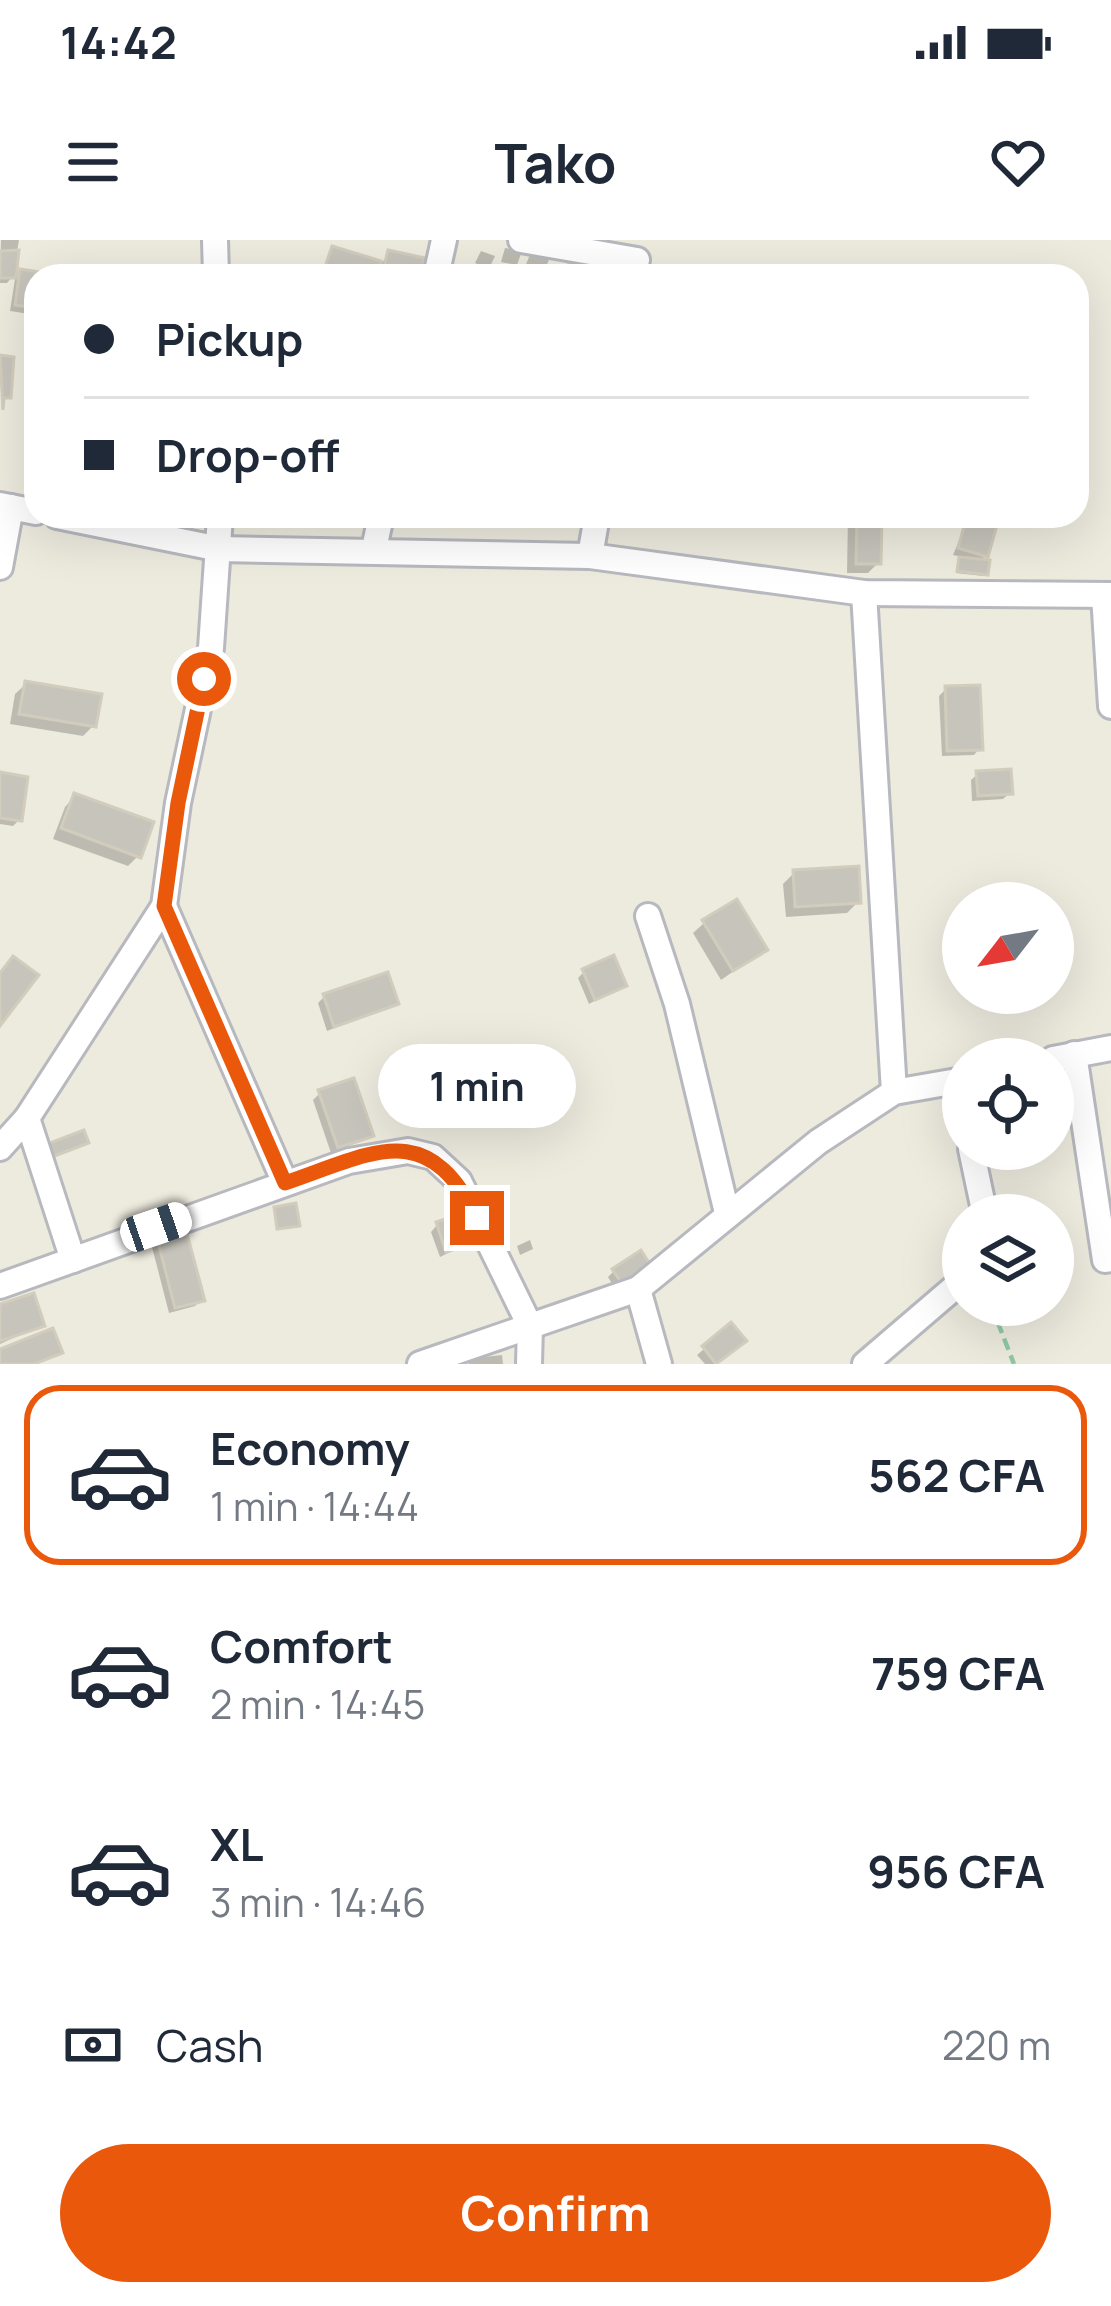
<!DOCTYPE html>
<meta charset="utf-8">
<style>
body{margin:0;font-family:Manrope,sans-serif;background:#f2f2f3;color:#1f2937;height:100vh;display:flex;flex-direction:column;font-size:45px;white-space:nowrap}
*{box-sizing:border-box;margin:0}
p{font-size:39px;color:#747a83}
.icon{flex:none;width:66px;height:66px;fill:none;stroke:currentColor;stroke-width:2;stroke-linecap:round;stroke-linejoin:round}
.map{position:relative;height:1124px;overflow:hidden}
.drawer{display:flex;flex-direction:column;background:#fff;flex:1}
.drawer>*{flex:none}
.banner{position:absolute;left:24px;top:24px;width:1065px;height:264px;border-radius:36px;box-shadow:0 12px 48px #0002;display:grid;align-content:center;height:264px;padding:0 60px;background:#fff}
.needle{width:78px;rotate:239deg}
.buttons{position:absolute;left:942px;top:642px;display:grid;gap:24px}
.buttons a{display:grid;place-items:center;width:132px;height:132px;border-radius:50%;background:#fff;box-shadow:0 12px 48px #0002;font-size:60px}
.end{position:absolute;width:54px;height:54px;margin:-27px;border:15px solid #ea580c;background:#fff;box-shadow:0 0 0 6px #fff}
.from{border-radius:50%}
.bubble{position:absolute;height:84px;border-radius:42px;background:#fff;box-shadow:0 12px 48px #0002;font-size:39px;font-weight:700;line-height:84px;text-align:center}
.car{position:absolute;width:36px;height:72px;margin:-36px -18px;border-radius:15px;box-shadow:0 0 9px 3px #0007;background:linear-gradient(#fff 24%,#345 0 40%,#fff 0 76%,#345 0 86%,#fff 0)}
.banner b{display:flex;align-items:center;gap:42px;height:114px;font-size:45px}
.banner b+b{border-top:3px solid #e0e1e3}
.banner i{width:30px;height:30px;background:#1f2937}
ul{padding:21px 0 0;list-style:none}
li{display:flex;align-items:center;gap:36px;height:180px;margin:0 24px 18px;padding:0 36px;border:6px solid transparent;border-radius:36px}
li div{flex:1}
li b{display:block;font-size:45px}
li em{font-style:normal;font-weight:700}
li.current{border-color:#ea580c}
li>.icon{width:108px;height:108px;stroke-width:1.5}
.pay{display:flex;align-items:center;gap:30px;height:132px;padding:0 60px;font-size:45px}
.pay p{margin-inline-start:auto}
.action{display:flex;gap:24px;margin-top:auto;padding:24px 60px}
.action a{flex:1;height:138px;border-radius:72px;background:#ea580c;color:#fff;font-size:48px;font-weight:700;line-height:138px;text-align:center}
.status{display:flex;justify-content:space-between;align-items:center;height:84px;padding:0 60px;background:#fff;direction:ltr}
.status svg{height:33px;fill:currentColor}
header{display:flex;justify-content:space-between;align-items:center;height:156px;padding:0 60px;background:#fff;font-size:54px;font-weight:700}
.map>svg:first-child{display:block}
.shadow{fill:#0003}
.building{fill:#c7c4bc;stroke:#d2ccbc;stroke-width:3}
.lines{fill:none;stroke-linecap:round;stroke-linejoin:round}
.street-casing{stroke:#b7b9bf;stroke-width:30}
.path{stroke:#91c8a3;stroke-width:4.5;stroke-dasharray:12 6;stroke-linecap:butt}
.street{stroke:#fff;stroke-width:24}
.route{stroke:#ea580c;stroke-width:15}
</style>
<div class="status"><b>14:42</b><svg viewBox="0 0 49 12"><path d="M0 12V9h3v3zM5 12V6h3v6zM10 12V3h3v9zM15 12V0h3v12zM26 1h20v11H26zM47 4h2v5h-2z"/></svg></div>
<header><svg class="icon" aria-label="menu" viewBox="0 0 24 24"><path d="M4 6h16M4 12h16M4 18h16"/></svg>Tako<svg class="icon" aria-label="heart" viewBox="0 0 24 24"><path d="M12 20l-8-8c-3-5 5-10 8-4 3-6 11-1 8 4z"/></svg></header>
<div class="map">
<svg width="1111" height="1124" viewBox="0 0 1111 1124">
<rect width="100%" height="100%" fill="#edeade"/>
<!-- shadow -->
<g class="shadow">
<path d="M1,0H19L13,36L7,43H0Z"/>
<path d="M505,8L522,11L517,25L501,22Z"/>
<path d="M332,10L381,24L389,14L417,36H319Z"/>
<path d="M481,11L495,16L489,29L475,23Z"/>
<path d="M531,12L550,17L544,32L525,27Z"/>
<path d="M499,29L536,36H492Z"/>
<path d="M21,32L47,36H36V75L10,71L15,39Z"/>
<path d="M848,276H879L878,323L868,333H847Z"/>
<path d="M968,279L985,316L979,322L983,336L956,333L962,317L953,315Z"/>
<path d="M26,444L93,486L83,496L10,484L15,454Z"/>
<path d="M946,449L980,508L974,515L942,516L939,456Z"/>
<path d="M978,534L1010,553L1003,559L972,561L971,540Z"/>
<path d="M0,535L19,580L13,586L0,584Z"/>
<path d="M75,556L138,616L128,626L53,599L65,567Z"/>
<path d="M794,633L858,662L847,673L786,677L783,644Z"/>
<path d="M704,683L764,710L721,740L693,693Z"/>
<path d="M584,732L623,745L589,764L578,738Z"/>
<path d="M324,757L395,764L327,791L318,763Z"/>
<path d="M320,853L370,895L331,913L313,860Z"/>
<path d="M437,985L473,1001L440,1017L431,992Z"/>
<path d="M158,1000L201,1060L195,1066L169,1073L152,1007Z"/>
<path d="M530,1000L533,1009L520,1015L517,1006Z"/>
<path d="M649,1029L617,1052L608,1037L614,1031Z"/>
<path d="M0,1067L42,1085L0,1104Z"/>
<path d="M731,1086L736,1107L716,1124H705L697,1115Z"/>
<path d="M502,1115L503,1124H468L475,1118Z"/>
</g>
<!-- building -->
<g class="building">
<path d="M332,6L381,21L377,36H322Z"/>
<path d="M19,10L16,38H0V11Z"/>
<path d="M388,10L425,18L421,36H382Z"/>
<path d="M570,18L602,27L600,36H565Z"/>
<path d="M20,29L53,34L36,36V68L15,65Z"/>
<path d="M0,115L14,117L11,158H4L3,170Z"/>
<path d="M857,276H882L881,324H856Z"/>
<path d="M967,276L997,285L988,317L958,308Z"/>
<path d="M959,317L990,320L988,335L957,331Z"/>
<path d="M25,441L102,454L96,487L19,474Z"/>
<path d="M980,445L983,510L947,511L945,446Z"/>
<path d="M1011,529L1013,554L978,556L976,531Z"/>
<path d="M0,532L28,537L22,581L0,578Z"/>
<path d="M74,553L154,582L141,618L61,588Z"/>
<path d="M859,626L861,663L795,667L793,630Z"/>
<path d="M737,659L768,710L733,731L702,680Z"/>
<path d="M614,715L627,746L595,760L582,729Z"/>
<path d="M13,716L39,735L0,786V733Z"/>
<path d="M388,732L399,764L334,787L323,754Z"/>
<path d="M354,838L374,896L338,908L318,850Z"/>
<path d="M84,890L89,903L52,917L47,904Z"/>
<path d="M296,963L300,986L277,989L274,967Z"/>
<path d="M467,972L477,1002L446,1012L436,982Z"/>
<path d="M186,990L205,1061L175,1068L157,998Z"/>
<path d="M641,1010L653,1029L625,1048L612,1029Z"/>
<path d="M34,1053L45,1086L0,1101V1064Z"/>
<path d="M731,1082L747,1101L716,1124L702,1106Z"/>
<path d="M53,1088L63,1113L34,1124H0V1109Z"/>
</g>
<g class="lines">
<defs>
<g id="street">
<path d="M215,0L216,36"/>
<path d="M521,0L637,20"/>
<path d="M436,36L444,0"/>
<path d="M0,265L36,272"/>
<path d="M57,276L220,309L590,316L864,353L1111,355"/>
<path d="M374,309L381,276"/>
<path d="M590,316L597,276"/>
<path d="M0,327L11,267"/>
<path d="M864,353L894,852"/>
<path d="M1104,355L1111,466"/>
<path d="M164,666L285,943"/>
<path d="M648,676L677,764L727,973"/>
<path d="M1074,814L1105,1020L1111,1019"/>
<path d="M1053,819L1111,808"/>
<path d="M958,842L963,868"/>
<path d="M27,878L73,1020"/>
<path d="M0,908L27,878L164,666L178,563L211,408L220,276"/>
<path d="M971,909L985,975"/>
<path d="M0,1046L349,921L408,911L433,917L459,941L530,1086L529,1124"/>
<path d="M638,1049L659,1124"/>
<path d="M420,1124L638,1049L818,902L894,852L963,840"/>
<path d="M865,1124L963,1040"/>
</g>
</defs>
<!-- street casing -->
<use href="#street" class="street-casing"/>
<!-- path -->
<path class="path" d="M991,1065L1014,1124"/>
<!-- street -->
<use href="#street" class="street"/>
</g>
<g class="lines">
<!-- route -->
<path class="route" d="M204,439L178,563L164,666L285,943C373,913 427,876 477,978"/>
</g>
</svg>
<div class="buttons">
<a><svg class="needle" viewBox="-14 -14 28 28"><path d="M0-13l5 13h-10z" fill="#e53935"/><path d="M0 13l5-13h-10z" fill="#747a83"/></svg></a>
<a><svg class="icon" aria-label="locate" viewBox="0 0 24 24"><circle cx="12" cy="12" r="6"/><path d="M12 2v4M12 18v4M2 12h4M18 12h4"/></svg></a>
<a><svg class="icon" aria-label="layers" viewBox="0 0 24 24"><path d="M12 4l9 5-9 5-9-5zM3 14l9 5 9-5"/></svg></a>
</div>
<i class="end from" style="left:204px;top:439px"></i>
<i class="end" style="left:477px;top:978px"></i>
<div class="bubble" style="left:378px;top:804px;width:198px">1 min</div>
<i class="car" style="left:156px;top:987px;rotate:71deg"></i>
<div class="banner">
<b><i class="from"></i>Pickup</b>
<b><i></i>Drop-off</b>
</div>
</div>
<section class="drawer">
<ul>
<li class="current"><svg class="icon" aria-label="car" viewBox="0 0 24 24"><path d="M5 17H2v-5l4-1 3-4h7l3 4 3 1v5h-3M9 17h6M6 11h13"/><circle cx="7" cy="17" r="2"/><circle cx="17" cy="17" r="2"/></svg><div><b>Economy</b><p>1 min · 14:44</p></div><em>562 CFA</em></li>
<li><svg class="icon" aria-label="car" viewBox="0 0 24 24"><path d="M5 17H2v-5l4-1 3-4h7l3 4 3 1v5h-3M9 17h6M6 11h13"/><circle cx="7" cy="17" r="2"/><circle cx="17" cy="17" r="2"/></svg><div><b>Comfort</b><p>2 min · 14:45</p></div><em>759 CFA</em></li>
<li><svg class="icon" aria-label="car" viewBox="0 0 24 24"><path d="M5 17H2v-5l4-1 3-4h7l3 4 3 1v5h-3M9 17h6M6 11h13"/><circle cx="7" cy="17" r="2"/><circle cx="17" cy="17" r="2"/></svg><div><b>XL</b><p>3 min · 14:46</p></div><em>956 CFA</em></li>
</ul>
<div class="pay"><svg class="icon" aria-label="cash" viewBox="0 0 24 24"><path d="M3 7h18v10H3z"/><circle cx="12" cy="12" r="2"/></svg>Cash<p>220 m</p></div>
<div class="action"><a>Confirm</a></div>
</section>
